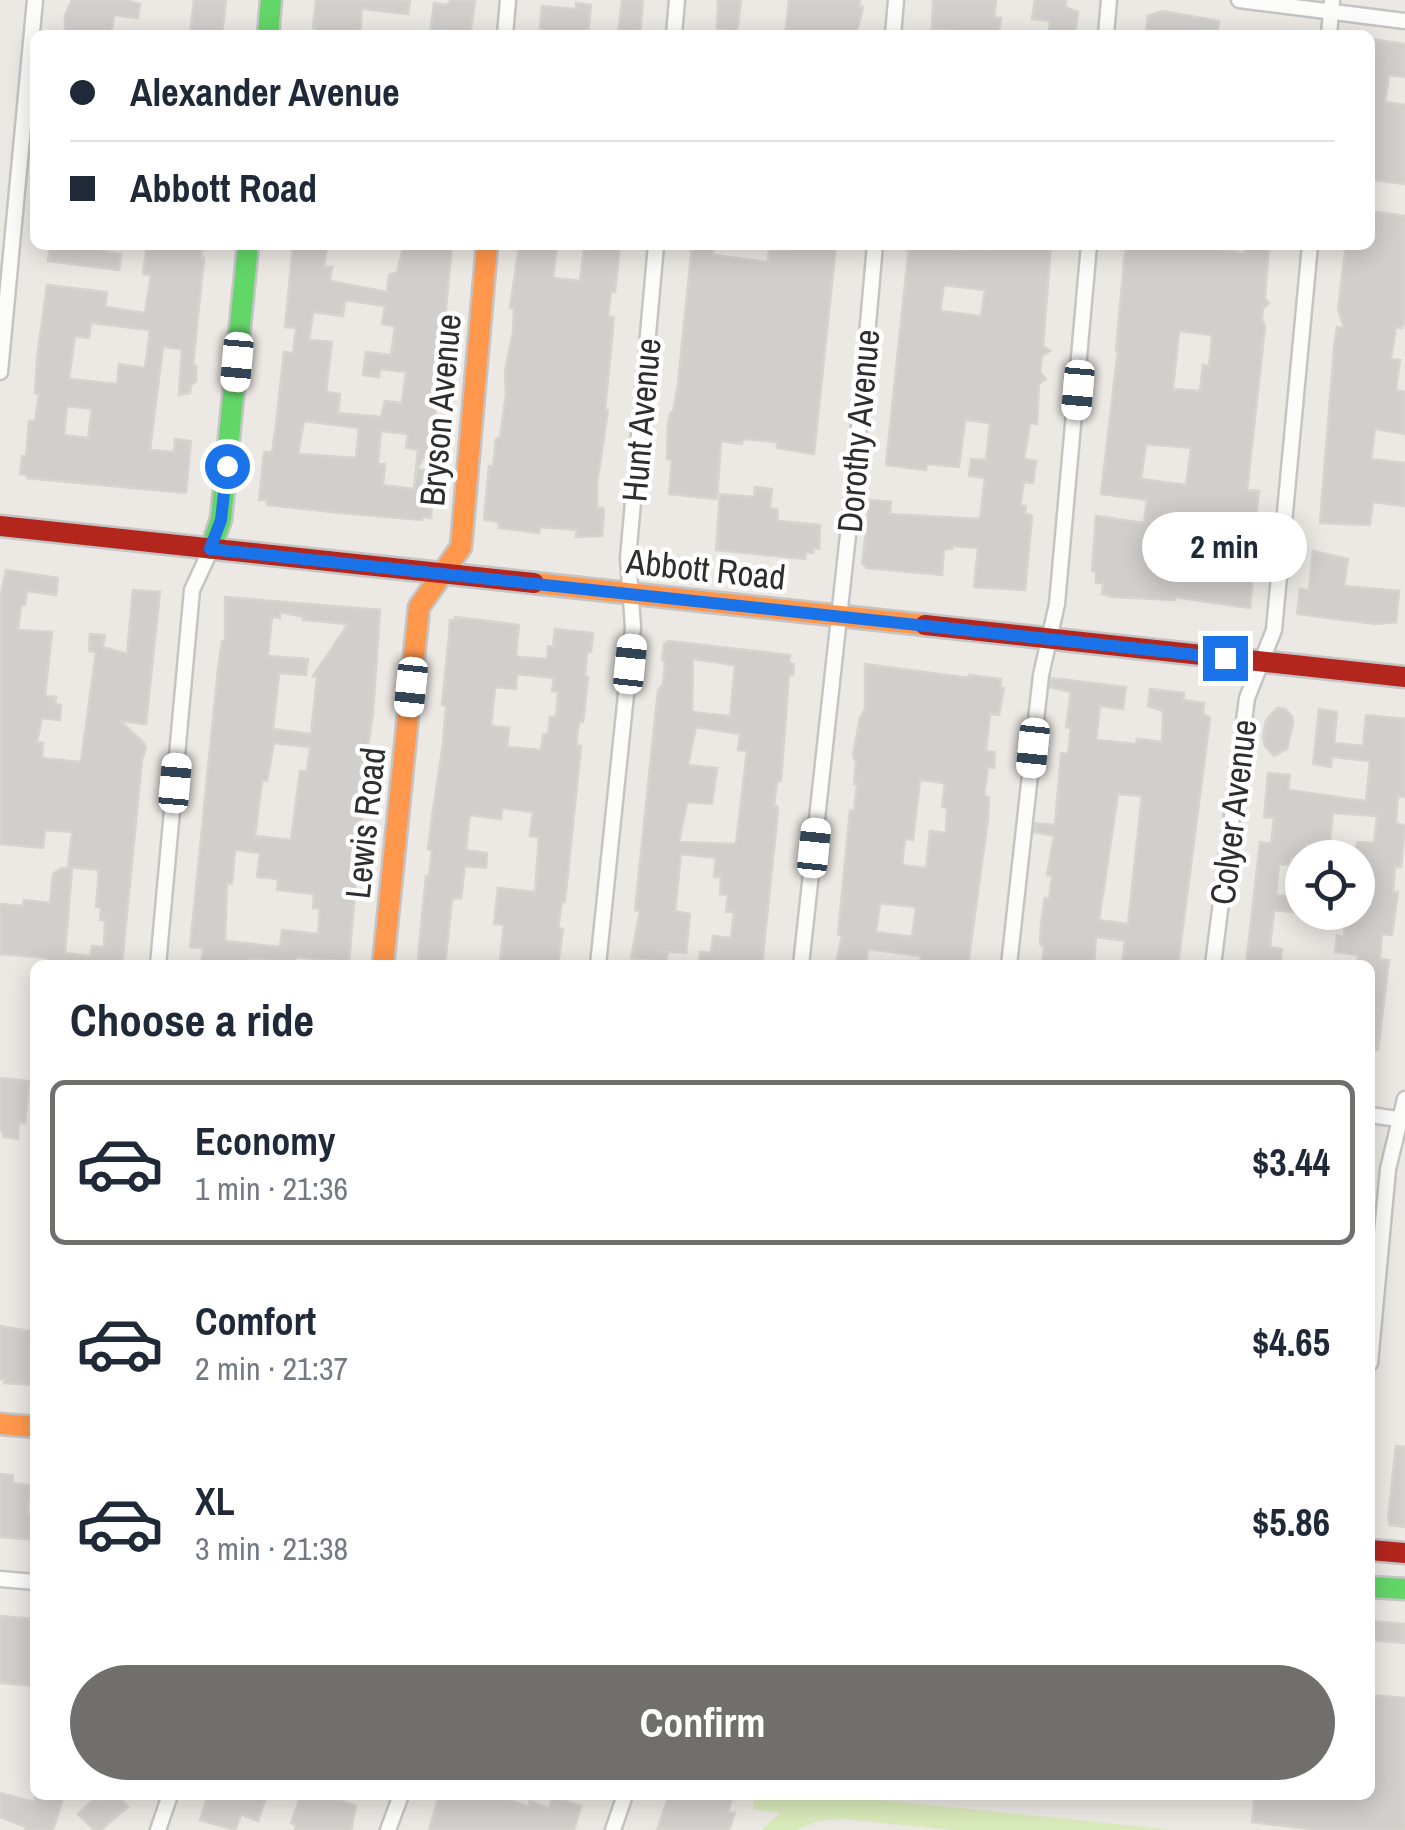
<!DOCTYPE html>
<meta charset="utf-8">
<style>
body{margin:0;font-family:"Archivo Narrow",sans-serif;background:#f6f6f7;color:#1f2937;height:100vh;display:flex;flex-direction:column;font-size:38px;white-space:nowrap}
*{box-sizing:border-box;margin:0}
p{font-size:32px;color:#747a83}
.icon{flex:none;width:55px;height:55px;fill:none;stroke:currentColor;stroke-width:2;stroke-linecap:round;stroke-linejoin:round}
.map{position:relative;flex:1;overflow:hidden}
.side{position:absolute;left:30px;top:960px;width:1345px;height:840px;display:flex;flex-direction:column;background:#fff;border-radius:15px;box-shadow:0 5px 25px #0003}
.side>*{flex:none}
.banner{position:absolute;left:30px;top:30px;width:1345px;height:220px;border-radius:15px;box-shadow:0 5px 25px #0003;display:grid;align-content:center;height:220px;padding:0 40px;background:#fff}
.fabs{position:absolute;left:1285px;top:840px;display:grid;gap:20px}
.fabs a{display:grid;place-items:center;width:90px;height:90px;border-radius:50%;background:#fff;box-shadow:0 5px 25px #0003;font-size:50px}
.end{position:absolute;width:45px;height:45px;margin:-22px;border:12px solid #1a73e8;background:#fff;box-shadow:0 0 0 5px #fff}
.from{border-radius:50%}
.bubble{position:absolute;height:70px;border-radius:35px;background:#fff;box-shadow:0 5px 25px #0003;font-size:32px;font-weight:700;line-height:70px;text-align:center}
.car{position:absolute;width:30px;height:60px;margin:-30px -15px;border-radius:12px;box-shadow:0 0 8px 2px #0007;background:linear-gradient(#fff 24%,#345 0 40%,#fff 0 76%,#345 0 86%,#fff 0)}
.banner b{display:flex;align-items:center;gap:35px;height:95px;font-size:38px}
.banner b+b{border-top:2px solid #e0e1e3}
.banner i{width:25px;height:25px;background:#1f2937}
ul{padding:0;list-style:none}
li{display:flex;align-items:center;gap:30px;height:165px;margin:0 20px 15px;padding:0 20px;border:5px solid transparent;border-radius:15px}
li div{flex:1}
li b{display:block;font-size:38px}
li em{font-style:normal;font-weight:700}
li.current{border-color:#706f6e}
li>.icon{width:90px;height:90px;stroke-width:1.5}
h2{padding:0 40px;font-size:45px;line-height:120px}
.button{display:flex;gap:20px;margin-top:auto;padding:20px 40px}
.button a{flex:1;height:115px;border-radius:60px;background:#706f6e;color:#fff;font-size:40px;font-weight:700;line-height:115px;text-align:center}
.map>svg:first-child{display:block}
.pitch{fill:#d9eabb}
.building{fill:#d1cecb;stroke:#d7d4d0;stroke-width:2.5;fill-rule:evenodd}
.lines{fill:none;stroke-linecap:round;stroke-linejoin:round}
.street-casing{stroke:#c5c4c5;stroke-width:19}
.fast-casing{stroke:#c5c4c5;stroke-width:25}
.slow-casing{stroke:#c5c4c5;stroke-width:25}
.jam-casing{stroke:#c5c4c5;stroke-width:25}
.street{stroke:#fcfcfb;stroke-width:14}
.fast{stroke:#63d668;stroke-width:20}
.slow{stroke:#ff974d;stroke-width:20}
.jam{stroke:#b3261e;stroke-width:20}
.route{stroke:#1a73e8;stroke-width:12}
.labels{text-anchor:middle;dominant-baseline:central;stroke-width:9;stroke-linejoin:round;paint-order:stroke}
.street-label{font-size:35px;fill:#2e2e2e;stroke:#fff}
</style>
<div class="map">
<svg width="1405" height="1830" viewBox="0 0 1405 1830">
<rect width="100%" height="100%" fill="#ece8e4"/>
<!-- pitch -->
<path class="pitch" d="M754,1795H834L1173,1830H952L843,1819L817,1821L796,1830H762L780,1813L753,1809Z"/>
<!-- building -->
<g class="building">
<path d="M72,0H126L140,4L138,18L114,15L111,35H65V15Z"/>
<path d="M194,0H226L222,35H190Z"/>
<path d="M316,0H397L410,1L408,14L362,9L360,35H316V28H313Z"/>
<path d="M452,0L475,1L470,35H430L434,3L446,5Z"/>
<path d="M622,0H643L640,35H618Z"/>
<path d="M718,0H741L737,32L717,29Z"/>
<path d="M789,0H860L859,6L863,7L856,35H785Z"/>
<path d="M933,0H996L994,18H1001L999,35L932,29Z"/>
<path d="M1035,0H1066L1065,7L1078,12L1075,35H1048L1050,21L1032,19Z"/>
<path d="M576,3L591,5L588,35L545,33L540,27L542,6L576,9Z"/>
<path d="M1162,11L1219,21L1217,35L1146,31L1148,16Z"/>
<path d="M1370,39L1405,44V77L1389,75L1385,102L1405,105V184L1370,180Z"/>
<path d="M1370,211L1405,216V322L1402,328L1396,327L1391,359L1400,360L1396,390L1405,392V434L1375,429L1371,459L1405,463V506L1373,502L1370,525L1320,523L1334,349L1337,327L1344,328L1338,309L1346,245H1370Z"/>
<path d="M50,245L102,246V251L121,254L119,270L48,261Z"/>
<path d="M147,245L202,249L201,258H204L193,365L196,366V381L191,385L190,393L179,395L182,349L163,347L152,433L150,450L174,452L175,439L191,441L186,493L27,478V475L20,474L22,456L26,457L29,421H35L39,394L35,393L37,358L47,285L107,292L105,307L145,313L151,275L143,274ZM91,323L150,330L145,368L119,364L117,384L69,379L75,336L89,338ZM67,406L92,409L88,438L64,435Z"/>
<path d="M293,245H327L324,267H332L330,281L387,292L389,275L397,272L404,245H452L444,330L441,329L438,352L441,353V362L434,425H438L437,435L417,469L435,471L431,518L423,517L422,520L341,513L267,505V500H259L264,452H272L276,425L284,352L293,353L296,328L285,327ZM345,300L385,306L382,324L395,326L391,355L366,352L363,375L379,377L380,369L406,372L402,403L385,401L381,417L338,413L340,394L326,392L332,342L309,340L313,312L343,316ZM304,421L359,428L356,458L298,454ZM381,431L408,434L406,448L418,450L414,489L383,485L385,464H378Z"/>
<path d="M519,245H557L553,278L580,281L584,247L620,245L615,292L611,291L608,316L614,317L605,410H608L597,483V508H603L604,512L602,536L576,537L577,530L540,527L539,533L524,531L499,528V522L484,520L489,466L493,467L496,439L500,438L506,395L505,370L513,333L514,308H510Z"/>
<path d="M692,245H714L713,255L768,262L769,249L790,250L791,245H836L814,454L777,448V442L743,439L742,444L721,441L717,499L669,494L672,460L667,459L668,423L671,412H673L678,384Z"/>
<path d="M930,245L963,251V245L989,249V245H1051L1043,346L1050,351L1042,356L1040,372L1046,379L1039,384L1037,424L1030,423L1024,459L1036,461L1033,483L1024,482L1020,506H1026L1025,513L1032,516L1025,590L974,587L978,548L952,546V549H944L942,575L867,568L862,563L870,500L891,502L890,514L980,519L985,478L969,476L971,459L986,460L990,423L965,420L959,467L927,464L926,470L886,465L909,246ZM944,285L985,290L981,316L940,311Z"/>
<path d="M1130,245L1173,248L1174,245H1219V248L1244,254L1246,245H1269L1265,299L1269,303L1263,308L1262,320L1265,327L1247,490L1259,491L1254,532H1261V544H1256L1250,608L1175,597V600L1113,597L1102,594L1103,583H1096V572L1092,571L1096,516L1144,523L1147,500L1101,494L1118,350H1116L1124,262L1126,248ZM1179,331L1212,335L1209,366L1203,365L1200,391L1173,389ZM1146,444L1191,448L1186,485L1141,479Z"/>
<path d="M755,487L772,489L770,508L777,509L778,521L820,525L819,549L814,548L813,553L806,552L805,559L716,550L720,494L754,497Z"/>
<path d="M1313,551L1348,559L1344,586L1399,591L1396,622L1376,624L1297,614L1300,589L1309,590Z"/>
<path d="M6,570L58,578L56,595L27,591L25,605H21L18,630L52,632L45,696L56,697L55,704L61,705L60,720L42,718L37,742L43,743L42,758L81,762L96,652L89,651L90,634L105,635L103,647L127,654L133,590L160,592L146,724L120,721L144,743L146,749L142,759L122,965H46L47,958L0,954V904L23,906L24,900L50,903L53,874L62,868L72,869L65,953L90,956L92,946L104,947L105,920H100L101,907H96L99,870L68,867L72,832L45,830L43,848L0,844V599Z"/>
<path d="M225,597L380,610L373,713L365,765L366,797L354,870L356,882L349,962L296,957L295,962L257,958L249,959V965H201L203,948L190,947L218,669L222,641H225ZM280,612L304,617L303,620L348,624L313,676L317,677L311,734L273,729L279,673L306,675L308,659L268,656L272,617L280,618ZM274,743L310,747L307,771H300L291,840L255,836L262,780L267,781ZM235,850L260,853L257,877L278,879L277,890L314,894L313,908L320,909L318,934L282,930L280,947L225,941L227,883L232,884Z"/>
<path d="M455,617L519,625L516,655L519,657L547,659L548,646L553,647L555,629L593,633L591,652H587L585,676L588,677L583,722H579L576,746H581L565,902H562L558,928L563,929L558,965H521L500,961L504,925L494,924L498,888L535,892L539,837L530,836L533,812L502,808L501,819L471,815L469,819L466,850L487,853L486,868L465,866L461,898L452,899L445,965H421L418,957L426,876H429L432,850L428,849L433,810L443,744L446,706L442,705L449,636L450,620L455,621ZM517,674L554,678L552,691L558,692L556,717H550L548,734H543L541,750L507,747L509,728L491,726L495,687L516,689Z"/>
<path d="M668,641L790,655L789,663L794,664L793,675H789L781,781H777L774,806H777L778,810L762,965H699L700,952L711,953L713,936L731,938L734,912H726L728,895L720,894L721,877H714L716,858L681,854L675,911L690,914L686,953L657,951L668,953L666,962L631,958L640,911L635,910L658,690L663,685L665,661L662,660L664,644ZM693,659L735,665L730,716L692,712ZM696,727L740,734L738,750L747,751L736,844L679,842L687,802L712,804L717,768L688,765Z"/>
<path d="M865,664L969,678V675L1001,679L1000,688H1004L999,715L990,714L986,751L995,752L994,768L988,767L984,796L989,797L988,819L968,965H920L921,956L868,949L866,965H836L842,935H838L850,810L854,811L857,784H854L856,763L853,755L860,718L865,708ZM920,780L945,783L942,807L947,808L946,833L930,831L926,868L902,865L905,839L913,840ZM880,903L916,907L912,937L876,932Z"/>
<path d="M1051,678L1126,687L1123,709L1100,706L1096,740L1136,744L1137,739L1162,742L1163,711L1148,706L1150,689L1184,693L1183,700L1204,703L1203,713L1210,718L1178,965H1122L1125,941L1096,937L1094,965L1042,964L1044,947L1040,944L1041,923L1045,898L1049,899L1052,876L1047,875L1054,836L1034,832L1035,823L1055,825L1061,753L1068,754L1071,728L1066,727L1071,692L1050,687ZM1118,794L1142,796L1128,924L1099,920Z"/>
<path d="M1277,708L1285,709L1292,716L1293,723L1287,749L1274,756L1265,746L1263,737L1266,720Z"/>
<path d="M1319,709L1337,712L1334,743L1363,746L1366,715L1405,719V797L1398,796L1396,823L1405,826L1401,867H1395L1393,892H1398L1392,935L1382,934L1380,959L1389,960L1378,1050H1370V965H1357L1358,955L1335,952L1337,936L1344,937L1346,912H1358V904L1367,905L1369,880L1360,879L1361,868H1358L1355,858L1357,842L1374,843L1377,816L1333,813L1329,847L1307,844L1306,858H1291L1290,865L1279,864L1276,895L1302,898V913L1274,910L1270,947L1282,949L1280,965H1246L1260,842L1271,844L1274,818L1264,817L1268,773L1290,775L1288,790L1366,801L1370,761L1332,757L1331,767L1313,764Z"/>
<path d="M0,1078L29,1081L25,1123H19L18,1139L3,1137V1132L0,1131Z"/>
<path d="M0,1326L35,1332V1385L4,1383L5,1379H0Z"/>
<path d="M1396,1446L1405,1447V1527L1390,1525L1388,1519Z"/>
<path d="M0,1474L13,1475V1483L30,1485L27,1514H35V1540L0,1537Z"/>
<path d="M0,1616L35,1619V1686L0,1683Z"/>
<path d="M1370,1621L1405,1624V1643L1370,1640Z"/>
<path d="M1370,1695L1405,1698V1830H1319L1252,1822L1255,1795H1370Z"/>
<path d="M0,1793L34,1802L36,1795L63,1799L53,1830H25L26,1827L0,1817Z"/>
<path d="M109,1795L114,1800L118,1796L128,1807L101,1830H94L78,1814L95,1798L99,1801Z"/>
<path d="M208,1795H267L258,1821L241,1814L235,1830L200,1820Z"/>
<path d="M301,1795H324L356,1806L351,1830H295L296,1825L291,1823Z"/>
<path d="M439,1795H494L528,1806L530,1801L549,1808L553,1797L581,1806L574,1830H429Z"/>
<path d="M669,1795H733L728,1812L735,1813L729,1830H657Z"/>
</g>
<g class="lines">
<defs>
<g id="street">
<path d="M1239,0L1405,21"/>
<path d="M505,35L508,0"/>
<path d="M674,35L677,0"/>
<path d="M893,35L896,0"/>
<path d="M1106,35L1109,0"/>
<path d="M1329,35L1332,0"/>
<path d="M0,372L35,0"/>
<path d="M158,965L192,590L211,549"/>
<path d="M598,965L633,627L628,558L656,245"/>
<path d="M801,965L855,471L875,245"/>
<path d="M1009,965L1041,675L1057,604L1089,245"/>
<path d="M1213,965L1247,698L1274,630L1310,245"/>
<path d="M1370,1115L1405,1120"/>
<path d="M1370,1363L1388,1169L1405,1099"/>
<path d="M0,1579L35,1582"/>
<path d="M158,1830L170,1795"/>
<path d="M388,1830L401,1795"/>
<path d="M613,1830L625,1795"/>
</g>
<g id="fast">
<path d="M268,35L271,0"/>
<path d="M211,549L221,519L248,245"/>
<path d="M1370,1587L1405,1589"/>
</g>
<g id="slow">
<path d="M534,583L925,625"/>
<path d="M383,965L419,607L461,547L487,245"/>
<path d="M0,1424L35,1427"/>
</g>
<g id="jam">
<path d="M0,526L534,583"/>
<path d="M925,625L1405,677"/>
<path d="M1370,1550L1405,1553"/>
</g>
</defs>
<!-- street casing -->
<use href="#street" class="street-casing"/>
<!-- fast casing -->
<use href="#fast" class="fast-casing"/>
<!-- slow casing -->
<use href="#slow" class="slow-casing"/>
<!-- jam casing -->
<use href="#jam" class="jam-casing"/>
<!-- street -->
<use href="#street" class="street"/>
<!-- fast -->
<use href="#fast" class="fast"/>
<!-- slow -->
<use href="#slow" class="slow"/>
<!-- jam -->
<use href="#jam" class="jam"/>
</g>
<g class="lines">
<!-- route -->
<path class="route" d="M227,466L221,520L210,549L1225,658"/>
</g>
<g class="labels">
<!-- street labels -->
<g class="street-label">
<text transform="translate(440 410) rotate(-85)">Bryson Avenue</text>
<text transform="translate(641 420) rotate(-85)">Hunt Avenue</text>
<text transform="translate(858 431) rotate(-85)">Dorothy Avenue</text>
<text transform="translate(706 569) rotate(6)">Abbott Road</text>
<text transform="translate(1233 812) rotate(-83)">Colyer Avenue</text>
<text transform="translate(365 823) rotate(-84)">Lewis Road</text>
</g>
</g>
</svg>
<div class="fabs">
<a><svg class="icon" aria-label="locate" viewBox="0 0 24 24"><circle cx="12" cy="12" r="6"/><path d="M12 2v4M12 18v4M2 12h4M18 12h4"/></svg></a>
</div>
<i class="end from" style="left:227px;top:466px"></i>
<i class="end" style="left:1225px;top:658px"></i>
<div class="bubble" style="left:1142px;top:512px;width:165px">2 min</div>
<i class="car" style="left:237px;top:362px;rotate:185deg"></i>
<i class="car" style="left:1078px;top:390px;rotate:185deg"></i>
<i class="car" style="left:630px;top:664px;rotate:6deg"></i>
<i class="car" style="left:411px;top:687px;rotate:186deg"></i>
<i class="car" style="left:1033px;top:748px;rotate:186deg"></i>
<i class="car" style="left:175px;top:783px;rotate:5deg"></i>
<i class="car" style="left:814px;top:848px;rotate:6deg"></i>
<div class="banner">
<b><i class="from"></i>Alexander Avenue</b>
<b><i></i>Abbott Road</b>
</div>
<section class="side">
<h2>Choose a ride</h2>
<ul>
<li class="current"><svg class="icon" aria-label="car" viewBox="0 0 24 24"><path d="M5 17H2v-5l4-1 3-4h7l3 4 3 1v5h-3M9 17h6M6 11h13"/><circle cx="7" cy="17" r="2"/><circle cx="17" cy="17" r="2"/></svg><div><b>Economy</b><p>1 min · 21:36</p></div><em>$3.44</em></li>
<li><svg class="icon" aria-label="car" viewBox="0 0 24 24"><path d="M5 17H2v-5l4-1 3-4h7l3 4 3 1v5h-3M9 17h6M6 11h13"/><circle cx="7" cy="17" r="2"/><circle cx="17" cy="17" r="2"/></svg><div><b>Comfort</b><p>2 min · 21:37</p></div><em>$4.65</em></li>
<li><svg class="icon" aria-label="car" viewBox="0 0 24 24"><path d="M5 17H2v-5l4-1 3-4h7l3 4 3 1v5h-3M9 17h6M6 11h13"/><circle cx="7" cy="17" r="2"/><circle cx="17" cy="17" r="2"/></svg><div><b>XL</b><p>3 min · 21:38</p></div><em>$5.86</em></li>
</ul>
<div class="button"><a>Confirm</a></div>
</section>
</div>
